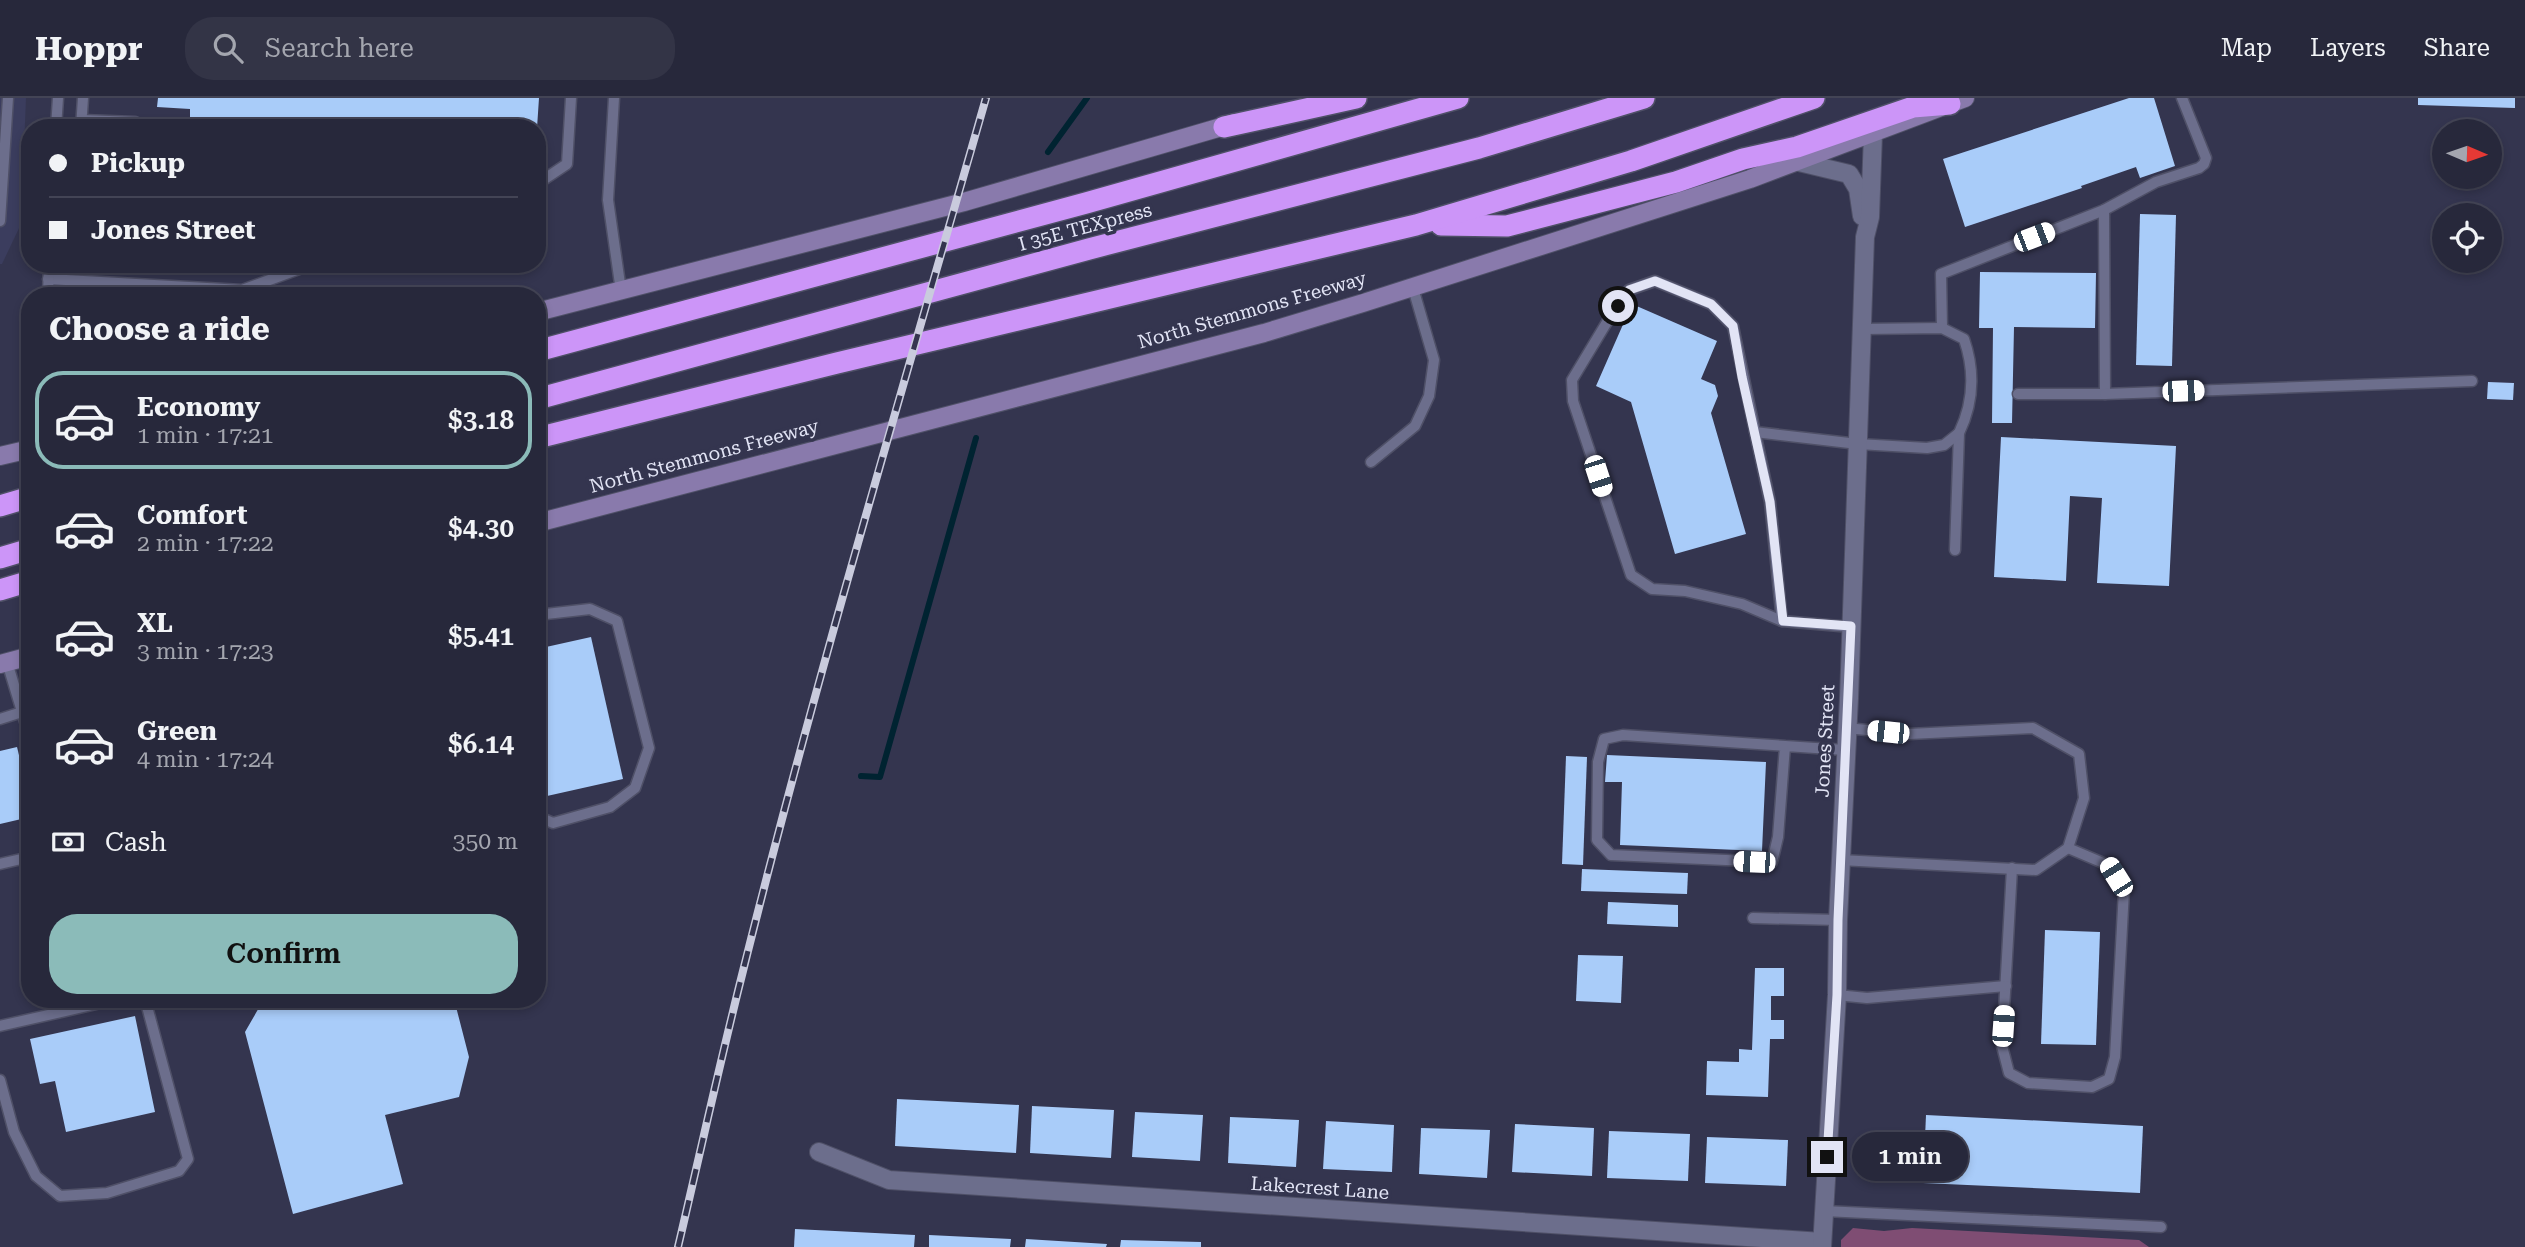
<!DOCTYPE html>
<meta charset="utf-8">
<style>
body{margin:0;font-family:"Roboto Serif",serif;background:#333446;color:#f1f3f6;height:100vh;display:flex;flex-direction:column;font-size:26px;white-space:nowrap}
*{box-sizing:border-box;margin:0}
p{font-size:23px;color:#a4a6af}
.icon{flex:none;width:38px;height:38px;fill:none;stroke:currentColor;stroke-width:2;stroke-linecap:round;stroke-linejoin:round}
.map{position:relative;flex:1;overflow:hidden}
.sheet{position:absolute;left:21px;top:189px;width:525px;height:721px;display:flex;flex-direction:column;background:#27283b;border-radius:28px;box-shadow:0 4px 10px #0003,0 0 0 2px #434455}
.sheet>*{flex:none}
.top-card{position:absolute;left:21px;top:21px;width:525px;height:154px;border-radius:28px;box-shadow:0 4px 10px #0003,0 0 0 2px #434455;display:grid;align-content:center;height:154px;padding:0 28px;background:#27283b}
.needle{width:46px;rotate:92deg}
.buttons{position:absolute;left:2432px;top:21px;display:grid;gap:14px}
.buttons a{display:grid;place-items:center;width:70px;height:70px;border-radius:50%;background:#27283b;box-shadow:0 4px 10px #0003,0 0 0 2px #434455;font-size:35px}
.end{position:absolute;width:32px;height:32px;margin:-16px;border:9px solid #e2e4f5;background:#111;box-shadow:0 0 0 4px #111}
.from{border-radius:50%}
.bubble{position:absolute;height:49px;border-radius:24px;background:#27283b;box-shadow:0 4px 10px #0003,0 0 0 2px #434455;font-size:23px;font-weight:600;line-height:49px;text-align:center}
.car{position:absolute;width:21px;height:42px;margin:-21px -10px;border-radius:9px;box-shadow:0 0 5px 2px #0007;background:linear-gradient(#fff 24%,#345 0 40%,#fff 0 76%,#345 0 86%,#fff 0)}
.top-card b{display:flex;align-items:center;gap:24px;height:66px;font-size:26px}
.top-card b+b{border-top:2px solid #434455}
.top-card i{width:18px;height:18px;background:#f1f3f6}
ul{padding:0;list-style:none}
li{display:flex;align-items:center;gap:21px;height:98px;margin:0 14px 10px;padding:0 14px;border:4px solid transparent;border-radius:28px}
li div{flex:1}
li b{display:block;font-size:26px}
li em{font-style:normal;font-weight:600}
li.on{border-color:#8bbbb9}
li>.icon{width:63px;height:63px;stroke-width:1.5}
h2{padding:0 28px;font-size:32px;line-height:84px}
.pay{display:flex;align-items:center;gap:18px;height:77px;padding:0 28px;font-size:26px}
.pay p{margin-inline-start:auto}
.primary-button{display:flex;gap:14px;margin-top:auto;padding:14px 28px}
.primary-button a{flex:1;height:80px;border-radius:28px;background:#8bbbb9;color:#111;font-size:28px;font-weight:600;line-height:80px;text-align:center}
header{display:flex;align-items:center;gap:42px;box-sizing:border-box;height:98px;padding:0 35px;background:#27283b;border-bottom:2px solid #434455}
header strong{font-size:33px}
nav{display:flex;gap:38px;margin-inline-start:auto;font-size:24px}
.search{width:490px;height:63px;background:#333446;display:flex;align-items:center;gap:18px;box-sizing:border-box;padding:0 24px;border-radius:28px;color:#a4a6af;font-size:26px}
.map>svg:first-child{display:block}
.built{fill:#3b3d5e}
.green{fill:#7f4d73}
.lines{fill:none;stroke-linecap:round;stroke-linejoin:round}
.stream{stroke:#002331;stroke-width:6}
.building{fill:#a9ccf9}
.lane-casing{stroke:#4f5067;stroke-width:13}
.street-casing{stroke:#4f5067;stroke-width:20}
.secondary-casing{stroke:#4f5067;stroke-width:20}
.highway-casing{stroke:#4f5067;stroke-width:24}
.lane{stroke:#6c6e8c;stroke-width:10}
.street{stroke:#6c6e8c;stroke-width:18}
.secondary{stroke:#897aac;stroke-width:18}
.highway{stroke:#cc95f8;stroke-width:21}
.rail-casing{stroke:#c9cbdd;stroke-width:8}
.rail{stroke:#34354f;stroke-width:5;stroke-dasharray:16;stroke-linecap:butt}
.route{stroke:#e2e4f5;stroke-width:9}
.labels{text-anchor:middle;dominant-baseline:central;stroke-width:7;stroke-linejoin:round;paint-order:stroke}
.street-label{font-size:19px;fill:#e2e4f5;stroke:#34354f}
</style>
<header>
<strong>Hoppr</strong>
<div class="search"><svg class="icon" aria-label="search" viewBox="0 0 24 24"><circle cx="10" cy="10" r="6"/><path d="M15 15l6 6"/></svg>Search here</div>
<nav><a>Map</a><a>Layers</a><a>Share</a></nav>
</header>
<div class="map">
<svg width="2525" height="1149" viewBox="0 0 2525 1149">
<rect width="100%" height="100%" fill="#34354f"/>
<!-- built -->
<path class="built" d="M0,0H26L21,126L2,166H0Z"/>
<!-- green -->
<path class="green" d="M1853,1130L1884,1133L1912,1130L2139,1142L2149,1149H1841V1142Z"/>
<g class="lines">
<!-- stream -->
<g class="stream">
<path d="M1048,54L1087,0"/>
<path d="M861,678L880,679L976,340"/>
</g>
</g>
<!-- building -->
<g class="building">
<path d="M158,0H539L537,30H190V11L157,9Z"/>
<path d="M2129,0H2154L2175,68L2140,80L2136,69L2081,88L2082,90L1965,129L1943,61Z"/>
<path d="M2418,0H2515V10L2418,7Z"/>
<path d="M2140,116L2176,117L2172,268L2136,267Z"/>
<path d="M1980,174L2096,175L2095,230L2014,229L2012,325H1992L1993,230H1979Z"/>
<path d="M1632,206L1717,243L1701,281L1715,287L1718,298L1711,315L1746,436L1675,456L1631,304L1596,288Z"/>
<path d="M2488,284L2514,285L2513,302L2487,301Z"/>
<path d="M2001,339L2176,348L2169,488L2097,485L2102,400L2070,398L2066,483L1994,479Z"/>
<path d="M591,539L623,681L547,698L537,652V551Z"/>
<path d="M17,649L30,702V719L0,726V653Z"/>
<path d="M1607,657L1766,664L1762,753L1620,747L1622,684H1605Z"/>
<path d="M1566,658L1587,659L1583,767L1562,766Z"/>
<path d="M1582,771L1688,775L1687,796L1581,793Z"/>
<path d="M1608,804L1678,807V829L1607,826Z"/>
<path d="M2045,832L2100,834L2096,947L2041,946Z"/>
<path d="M1578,857L1623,858L1621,905L1576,903Z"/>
<path d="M1755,870H1784V898H1771V922H1784V941H1770L1768,999L1706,997L1707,963L1739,964V951L1752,952Z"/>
<path d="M264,901H454L469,959L459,999L385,1017L403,1086L293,1116L245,934Z"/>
<path d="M135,918L155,1014L66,1034L55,983L40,986L30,941Z"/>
<path d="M897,1001L1019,1007L1016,1055L895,1048Z"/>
<path d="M1032,1008L1114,1012L1111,1060L1030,1055Z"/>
<path d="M1135,1014L1203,1017L1200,1063L1132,1059Z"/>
<path d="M1926,1017L2143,1028L2140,1095L1923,1085Z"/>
<path d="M1230,1019L1299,1022L1296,1069L1228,1065Z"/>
<path d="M1326,1023L1394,1027L1392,1074L1323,1071Z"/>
<path d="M1515,1026L1594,1030L1592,1078L1512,1074Z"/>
<path d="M1421,1030L1490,1032L1487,1080L1419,1076Z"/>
<path d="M1609,1033L1690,1036L1688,1083L1607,1080Z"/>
<path d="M1707,1039L1788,1042L1786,1088L1705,1085Z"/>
<path d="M795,1131L915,1137L914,1149H794Z"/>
<path d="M929,1137L1011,1141L1010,1149H929Z"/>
<path d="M1026,1141L1107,1146L1106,1149H1025Z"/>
<path d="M1121,1142L1201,1144V1149H1120Z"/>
</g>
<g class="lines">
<defs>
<g id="lane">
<path d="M614,0L608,102L621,193"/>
<path d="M82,22L135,24L146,30"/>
<path d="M56,30L58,0"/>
<path d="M81,30L83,0"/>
<path d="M537,86L567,66L571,0"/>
<path d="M0,123L8,0"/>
<path d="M48,181L242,192L313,166"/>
<path d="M48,198L49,166"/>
<path d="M1942,230L1941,176L2104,112L2156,84L2199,70L2204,66L2206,60L2182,0"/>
<path d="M1863,231L1942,230L1964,241C1975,273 1974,304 1959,335L1955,452"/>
<path d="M2018,296H2105L2104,112"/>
<path d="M2105,296L2472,283"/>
<path d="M1755,334L1770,404L1782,523"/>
<path d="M1371,364L1415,328L1429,298L1434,262L1413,190"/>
<path d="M537,517L590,511L617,523L649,650L635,690L610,709L553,725L537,718"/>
<path d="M1851,529L1782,523L1742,506L1685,493L1652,491L1631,477L1573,303L1572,282L1607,224L1629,192L1655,183L1711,206L1733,228L1755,334L1858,346L1927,350L1944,347L1959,335"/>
<path d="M7,564L30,640"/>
<path d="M0,621L22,614"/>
<path d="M1785,648L1778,739L1772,764L1611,757L1597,742L1598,664L1604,641L1623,637L1845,652"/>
<path d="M1840,762L2036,772L2068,750L2084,700L2079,656L2033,630L1909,636L1846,630"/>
<path d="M0,766L30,759"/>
<path d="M2012,770L2002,948L2009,975L2028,985L2092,989L2109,981L2115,959L2124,792L2108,767L2068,750"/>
<path d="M1753,820L1838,822"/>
<path d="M1837,897L1867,900L2006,888"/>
<path d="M0,928L118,901"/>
<path d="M0,982L14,1034L36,1078L60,1098L107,1095L179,1073L188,1061L145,901"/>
<path d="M1824,1113L2161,1129"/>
</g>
<g id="street">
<path d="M1799,64L1849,76L1858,91L1862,118"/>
<path d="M819,1054L889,1082L1822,1144"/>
<path d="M1822,1149L1837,897L1838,822L1849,600L1865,139L1870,119L1873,36"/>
</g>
<g id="secondary">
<path d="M537,214L964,104L1235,25"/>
<path d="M0,358L30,351"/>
<path d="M537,425L1264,235L1363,205L1750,81L1965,0"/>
<path d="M0,566L30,558"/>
</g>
<g id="highway">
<path d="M1224,29L1356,0"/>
<path d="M1441,127L1507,128L1676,84L1743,61L1797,49L1913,9L1950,6"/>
<path d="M537,253L1086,105L1458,0"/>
<path d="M537,301L1089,151L1479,50L1644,0"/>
<path d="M537,340L837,265L1416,127L1631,63L1814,0"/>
<path d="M0,408L30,399"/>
<path d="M0,460L30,451"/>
<path d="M0,492L30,483"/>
</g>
</defs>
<!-- lane casing -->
<use href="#lane" class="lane-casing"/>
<!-- street casing -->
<use href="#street" class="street-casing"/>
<!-- secondary casing -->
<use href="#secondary" class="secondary-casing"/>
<!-- highway casing -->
<use href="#highway" class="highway-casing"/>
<!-- lane -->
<use href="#lane" class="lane"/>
<!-- street -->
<use href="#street" class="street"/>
<!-- secondary -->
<use href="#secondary" class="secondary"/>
<!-- highway -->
<use href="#highway" class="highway"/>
<defs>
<path id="rail" d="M678,1149C698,1064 717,978 738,893C812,593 901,297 986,0"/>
</defs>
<!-- rail casing -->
<use href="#rail" class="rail-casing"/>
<!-- rail -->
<use href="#rail" class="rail"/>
</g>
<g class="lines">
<!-- route -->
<path class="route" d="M1618,208L1629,192L1655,183L1711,206L1733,228L1742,279L1770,404L1783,523L1851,528L1838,822L1837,897L1827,1059"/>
</g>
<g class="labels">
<!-- street labels -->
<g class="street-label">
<text transform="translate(1085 129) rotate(-15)">I 35E TEXpress</text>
<text transform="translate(1252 212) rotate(-16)">North Stemmons Freeway</text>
<text transform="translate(704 358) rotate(-15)">North Stemmons Freeway</text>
<text transform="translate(1825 643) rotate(-87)">Jones Street</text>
<text transform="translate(1320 1090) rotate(4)">Lakecrest Lane</text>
</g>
</g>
</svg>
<div class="buttons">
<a><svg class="needle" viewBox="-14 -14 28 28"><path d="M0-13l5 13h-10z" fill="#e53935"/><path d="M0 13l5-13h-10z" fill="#a4a6af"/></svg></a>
<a><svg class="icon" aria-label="locate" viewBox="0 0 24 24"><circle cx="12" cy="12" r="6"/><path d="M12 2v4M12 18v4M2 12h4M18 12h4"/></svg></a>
</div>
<i class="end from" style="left:1618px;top:208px"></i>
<i class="end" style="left:1827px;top:1059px"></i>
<div class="bubble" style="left:1852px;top:1034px;width:116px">1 min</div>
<i class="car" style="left:2034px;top:139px;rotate:69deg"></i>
<i class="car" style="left:2183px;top:293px;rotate:88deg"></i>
<i class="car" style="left:1598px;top:378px;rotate:162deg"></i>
<i class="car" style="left:1888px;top:634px;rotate:276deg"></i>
<i class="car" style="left:1754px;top:764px;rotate:272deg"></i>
<i class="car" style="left:2116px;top:779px;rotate:328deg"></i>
<i class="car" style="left:2003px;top:928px;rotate:4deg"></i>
<div class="top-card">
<b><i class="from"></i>Pickup</b>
<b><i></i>Jones Street</b>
</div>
<section class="sheet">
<h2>Choose a ride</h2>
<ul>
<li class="on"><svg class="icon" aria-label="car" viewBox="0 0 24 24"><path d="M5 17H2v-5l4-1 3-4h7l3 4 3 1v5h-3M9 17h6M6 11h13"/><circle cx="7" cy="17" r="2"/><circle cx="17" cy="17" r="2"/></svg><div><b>Economy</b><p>1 min · 17:21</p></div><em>$3.18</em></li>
<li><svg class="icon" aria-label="car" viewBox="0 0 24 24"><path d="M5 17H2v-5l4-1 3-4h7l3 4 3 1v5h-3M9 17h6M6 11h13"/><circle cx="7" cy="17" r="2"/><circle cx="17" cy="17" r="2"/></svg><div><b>Comfort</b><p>2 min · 17:22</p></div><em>$4.30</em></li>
<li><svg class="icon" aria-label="car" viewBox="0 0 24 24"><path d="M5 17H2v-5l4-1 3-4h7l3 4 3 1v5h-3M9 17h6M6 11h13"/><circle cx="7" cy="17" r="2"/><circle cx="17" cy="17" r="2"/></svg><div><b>XL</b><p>3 min · 17:23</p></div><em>$5.41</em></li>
<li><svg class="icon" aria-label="car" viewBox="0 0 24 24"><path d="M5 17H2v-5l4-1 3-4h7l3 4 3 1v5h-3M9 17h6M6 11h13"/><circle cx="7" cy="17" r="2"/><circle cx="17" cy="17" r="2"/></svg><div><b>Green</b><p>4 min · 17:24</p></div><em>$6.14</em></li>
</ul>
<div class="pay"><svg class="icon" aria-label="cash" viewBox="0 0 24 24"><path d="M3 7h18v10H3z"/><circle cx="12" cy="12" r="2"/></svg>Cash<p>350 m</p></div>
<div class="primary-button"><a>Confirm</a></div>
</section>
</div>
